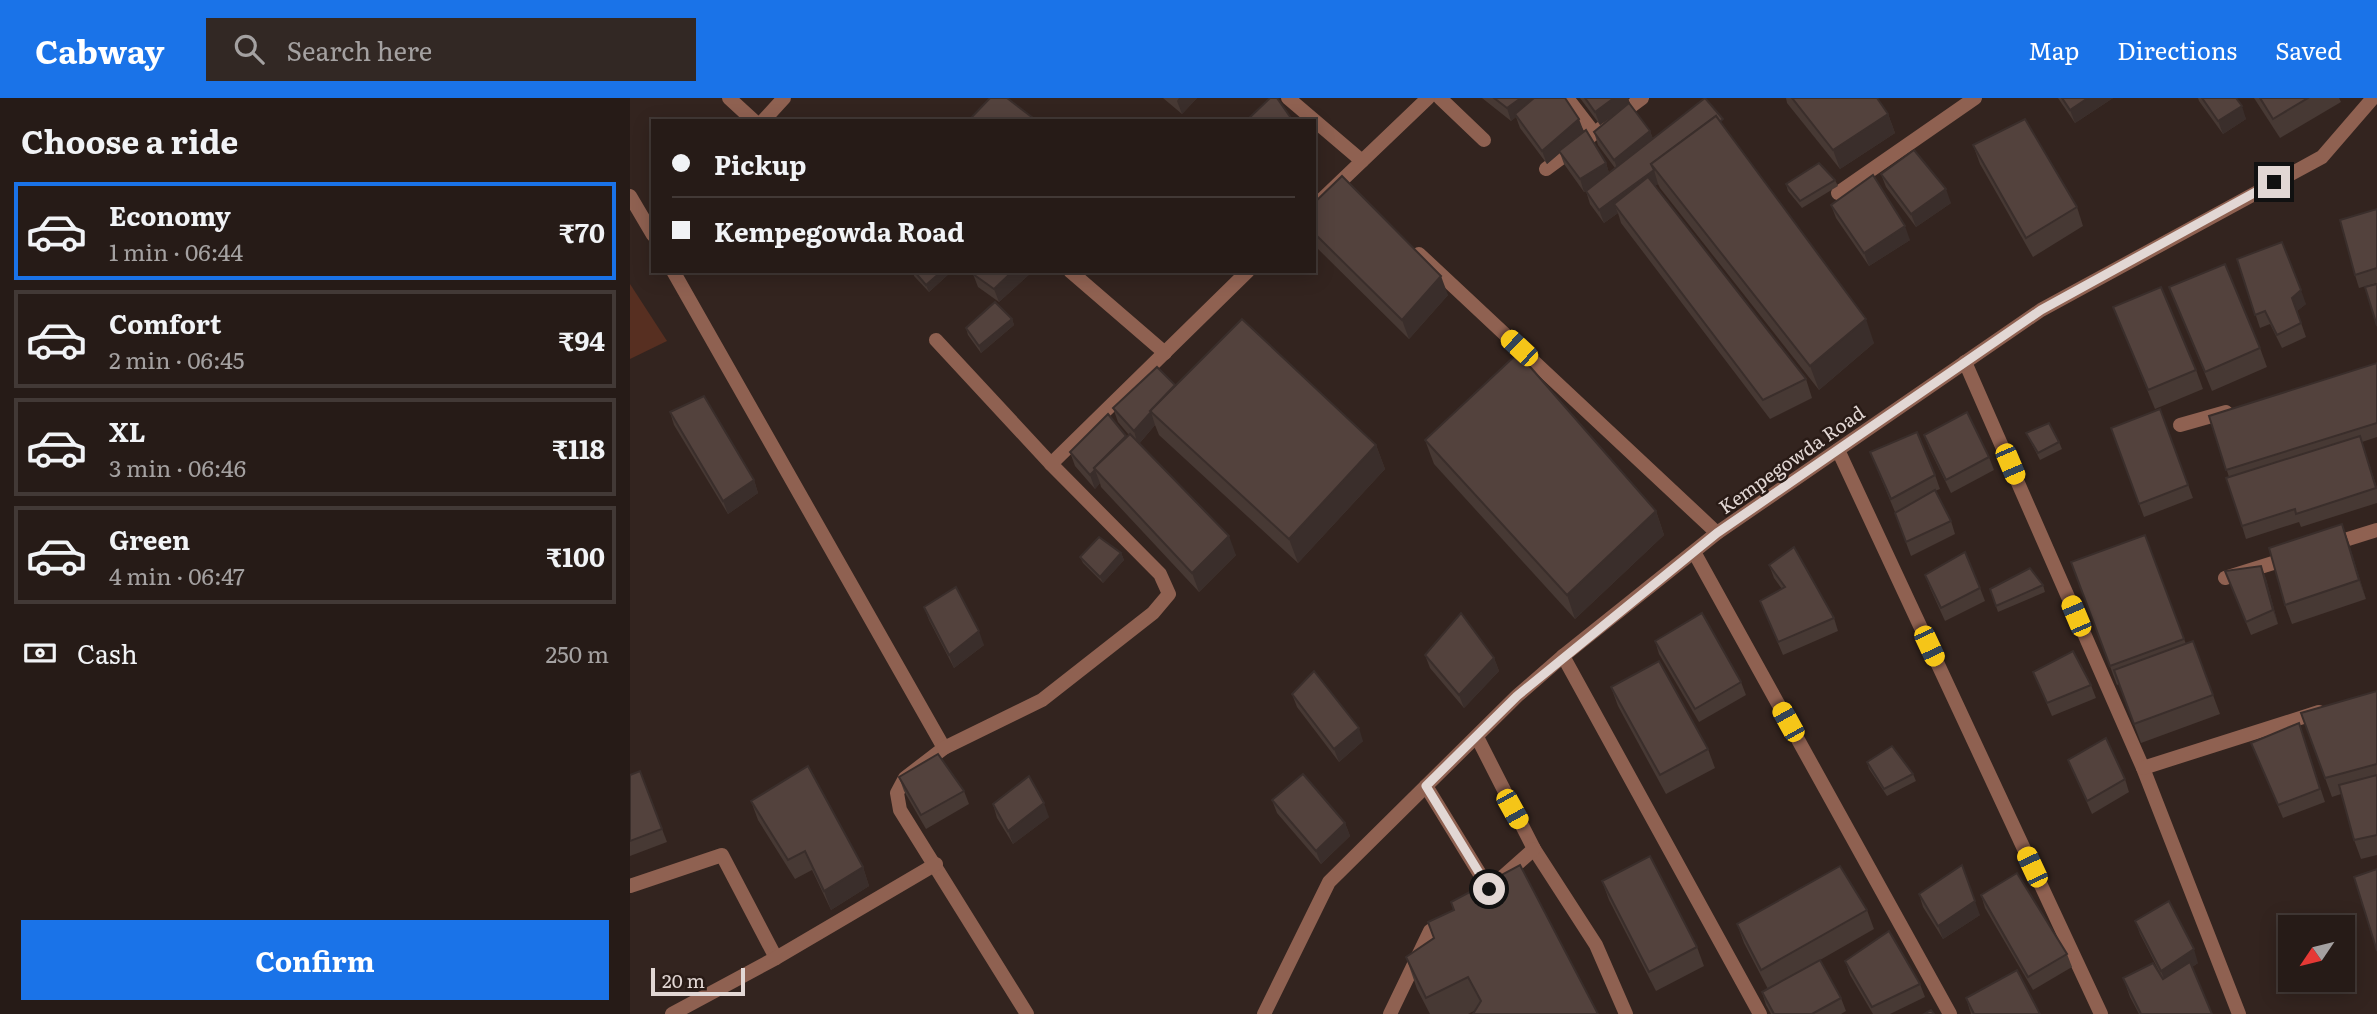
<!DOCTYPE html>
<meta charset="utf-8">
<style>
body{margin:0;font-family:Literata,serif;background:#322824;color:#f1f3f6;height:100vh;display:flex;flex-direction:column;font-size:26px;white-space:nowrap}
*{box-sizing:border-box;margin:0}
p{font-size:23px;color:#a4a1a1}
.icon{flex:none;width:38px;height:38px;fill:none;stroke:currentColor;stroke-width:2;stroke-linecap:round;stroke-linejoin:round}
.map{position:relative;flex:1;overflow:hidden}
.sheet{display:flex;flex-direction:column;background:#261b17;width:630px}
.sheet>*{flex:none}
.banner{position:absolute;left:21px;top:21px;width:665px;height:154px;border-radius:0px;box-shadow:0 4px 18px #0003,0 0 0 2px #423936;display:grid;align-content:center;height:154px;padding:0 21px;background:#261b17}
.needle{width:46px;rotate:235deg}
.controls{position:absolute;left:1648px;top:817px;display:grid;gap:14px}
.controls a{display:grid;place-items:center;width:77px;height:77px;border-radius:0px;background:#261b17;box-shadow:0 4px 18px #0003,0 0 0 2px #423936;font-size:35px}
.scale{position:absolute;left:21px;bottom:18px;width:94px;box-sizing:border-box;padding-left:7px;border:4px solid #e2d7d4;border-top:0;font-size:19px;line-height:24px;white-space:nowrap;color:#e2d7d4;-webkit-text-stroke:5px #291b16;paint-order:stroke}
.end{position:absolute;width:32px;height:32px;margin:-16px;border:9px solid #e2d7d4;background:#111;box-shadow:0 0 0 4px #111}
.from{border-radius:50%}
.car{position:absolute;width:21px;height:42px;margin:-21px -10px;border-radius:9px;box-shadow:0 0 5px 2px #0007;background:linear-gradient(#f5c518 24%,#345 0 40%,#f5c518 0 76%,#345 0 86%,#f5c518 0)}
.banner b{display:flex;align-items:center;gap:24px;height:66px;font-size:26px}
.banner b+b{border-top:2px solid #423936}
.banner i{width:18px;height:18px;background:#f1f3f6}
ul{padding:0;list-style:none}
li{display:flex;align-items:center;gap:21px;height:98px;margin:0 14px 10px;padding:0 7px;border:4px solid #423936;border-radius:0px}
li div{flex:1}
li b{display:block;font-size:26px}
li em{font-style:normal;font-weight:700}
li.on{border-color:#1a73e8}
li>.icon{width:63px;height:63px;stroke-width:1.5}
h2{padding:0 21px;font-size:32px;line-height:84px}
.pay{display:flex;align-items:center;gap:18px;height:77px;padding:0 21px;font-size:26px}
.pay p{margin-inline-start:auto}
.primary-button{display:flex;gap:14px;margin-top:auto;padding:14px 21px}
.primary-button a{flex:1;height:80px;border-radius:0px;background:#1a73e8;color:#fff;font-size:28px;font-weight:700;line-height:80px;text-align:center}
header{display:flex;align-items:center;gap:42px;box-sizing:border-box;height:98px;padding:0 35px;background:#1a73e8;color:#fff}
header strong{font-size:33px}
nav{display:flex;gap:38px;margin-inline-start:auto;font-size:24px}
.search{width:490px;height:63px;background:#322824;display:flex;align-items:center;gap:18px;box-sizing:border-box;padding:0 24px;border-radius:0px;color:#a4a1a1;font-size:26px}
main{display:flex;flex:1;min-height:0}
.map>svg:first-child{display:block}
.green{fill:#572f21}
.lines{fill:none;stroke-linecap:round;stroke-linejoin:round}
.minor{stroke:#8f6151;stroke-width:14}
.tertiary{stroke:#8f6151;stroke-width:14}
.wall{fill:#473934}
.shaded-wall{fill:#3a2e2b}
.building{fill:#53423d;stroke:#3a2e2b;stroke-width:2}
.route{stroke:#e2d7d4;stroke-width:9}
.labels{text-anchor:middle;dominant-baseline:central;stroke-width:5;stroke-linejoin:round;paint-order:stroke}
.street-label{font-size:19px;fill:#e2d7d4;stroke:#291b16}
</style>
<header>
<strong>Cabway</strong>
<div class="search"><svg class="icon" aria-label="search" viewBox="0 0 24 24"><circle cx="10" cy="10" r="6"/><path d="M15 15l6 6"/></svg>Search here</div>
<nav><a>Map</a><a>Directions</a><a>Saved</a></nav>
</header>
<main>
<section class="sheet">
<h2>Choose a ride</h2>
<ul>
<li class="on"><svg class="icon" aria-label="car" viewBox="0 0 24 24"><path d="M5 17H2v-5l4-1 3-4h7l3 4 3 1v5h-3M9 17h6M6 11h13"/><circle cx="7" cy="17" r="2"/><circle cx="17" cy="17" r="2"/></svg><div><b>Economy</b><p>1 min · 06:44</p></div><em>₹70</em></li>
<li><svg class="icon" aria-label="car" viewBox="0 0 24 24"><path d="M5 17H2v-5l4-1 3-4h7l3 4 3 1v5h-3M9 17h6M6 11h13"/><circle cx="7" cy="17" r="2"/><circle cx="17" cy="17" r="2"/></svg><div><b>Comfort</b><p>2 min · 06:45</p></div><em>₹94</em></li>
<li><svg class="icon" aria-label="car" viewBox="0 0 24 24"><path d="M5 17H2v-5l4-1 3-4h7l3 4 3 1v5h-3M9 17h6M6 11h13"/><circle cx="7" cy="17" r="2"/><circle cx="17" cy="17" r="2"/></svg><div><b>XL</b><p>3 min · 06:46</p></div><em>₹118</em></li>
<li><svg class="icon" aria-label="car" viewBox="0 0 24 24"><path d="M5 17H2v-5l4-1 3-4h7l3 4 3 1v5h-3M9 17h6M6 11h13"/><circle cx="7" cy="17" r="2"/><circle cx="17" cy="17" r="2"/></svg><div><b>Green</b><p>4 min · 06:47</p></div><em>₹100</em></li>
</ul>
<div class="pay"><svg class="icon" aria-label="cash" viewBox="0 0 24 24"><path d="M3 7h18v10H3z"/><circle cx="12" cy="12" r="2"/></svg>Cash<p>250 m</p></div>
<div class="primary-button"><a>Confirm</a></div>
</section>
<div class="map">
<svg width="1747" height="916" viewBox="0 0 1747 916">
<rect width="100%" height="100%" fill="#33241f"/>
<!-- green -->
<path class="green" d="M0,186L37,243L0,261Z"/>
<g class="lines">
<!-- minor -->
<g class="minor">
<path d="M99,0L124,23"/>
<path d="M658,0L732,63"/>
<path d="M810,0L854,42"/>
<path d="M937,0L964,35"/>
<path d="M133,23L154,0"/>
<path d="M916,71L1012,0"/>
<path d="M1208,95L1345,0"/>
<path d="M0,98L23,137"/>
<path d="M684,109L798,0"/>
<path d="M789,156L1087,435"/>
<path d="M43,173L314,650L275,680L267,695L270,712L397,916"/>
<path d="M440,173L535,255"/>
<path d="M306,242L421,366L530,476L539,496L523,515L412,602L314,650"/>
<path d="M1335,264L1513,670L1609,916"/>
<path d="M1550,327L1596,314"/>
<path d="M1208,352L1471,916"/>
<path d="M421,366L618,173"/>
<path d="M1702,446L1747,432"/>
<path d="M1064,454L1320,916"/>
<path d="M1595,480L1659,460"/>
<path d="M933,558L1130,916"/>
<path d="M847,639L904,751L966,847L996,916"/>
<path d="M1513,670L1689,614"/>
<path d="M796,688L859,791"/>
<path d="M868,783L904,751"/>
<path d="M0,788L92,757L146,860"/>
<path d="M42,916L146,860L306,766"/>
<path d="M760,916L800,833L816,823"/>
</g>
<!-- tertiary -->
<path class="tertiary" d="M634,916L699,784L887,598L933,558L1087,435L1411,212L1692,59L1743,0"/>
</g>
<!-- wall -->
<g class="wall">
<path d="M533,0H567L552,16Z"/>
<path d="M852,0H935L954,33L976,65L979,75L985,70L968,47L964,34L988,14L970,27L950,0H998L1000,6L1020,33L1023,41L1097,33L1244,245L1189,292L1030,90L1028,86L1025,88L1176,281L1182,300L1140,321L991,125L988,115L974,125L960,106L956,93L954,94L934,66L930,55L917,66L890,30L886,19L881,23Z"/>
<path d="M1156,0H1247L1258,16L1265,35L1210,71L1157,5Z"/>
<path d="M1428,0H1483L1445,25Z"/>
<path d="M1568,0H1606L1616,21L1593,36L1569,3Z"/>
<path d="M1624,0H1709L1711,4L1650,40Z"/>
<path d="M1343,47L1447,109L1453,128L1403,159L1350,66Z"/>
<path d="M1251,76L1321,105L1286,129L1256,89Z"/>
<path d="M1205,82L1208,88L1172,110L1158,93L1156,86Z"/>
<path d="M684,105L818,197L779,241L684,147Z"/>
<path d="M1201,107L1280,142L1239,168L1206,120Z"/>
<path d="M1747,111V185L1729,190L1725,177Z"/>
<path d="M1607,161L1676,206L1667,213L1676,239L1652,250L1640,226L1630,230Z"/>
<path d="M283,173H322L299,194L284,178Z"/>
<path d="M403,173L369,204L348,189L343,176Z"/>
<path d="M1539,189L1630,250L1637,269L1582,293Z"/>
<path d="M1483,209L1566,272L1573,291L1525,311Z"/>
<path d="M382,221L384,227L351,255L338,237L336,230Z"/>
<path d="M1747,265V339L1732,344L1747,390V405L1671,429L1669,424L1616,441L1612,428L1599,379L1579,318Z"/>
<path d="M545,288L746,347L755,371L668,465L529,337L525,327L509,346L606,457L569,494L471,389L470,385L465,391L445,368L440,354L496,338L497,339L499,337L488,324L483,310Z"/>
<path d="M1530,311L1563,400L1514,419L1481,330Z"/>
<path d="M40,314L124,382L128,395L98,416L44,327Z"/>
<path d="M1396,335L1429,344L1432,351L1410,362Z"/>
<path d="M1294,337L1359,359L1364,372L1321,395L1299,350Z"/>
<path d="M795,342L1026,413L1034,437L945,521L804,366Z"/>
<path d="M1240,354L1305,377L1310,391L1305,393L1321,423L1325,436L1281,458L1265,415V414Z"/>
<path d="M1712,426L1736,501L1662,526L1655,507Z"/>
<path d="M1515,437L1556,546L1563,543L1590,616L1511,645L1489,586L1487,587L1441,464Z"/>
<path d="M491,455L494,462L473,485L453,465L450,459Z"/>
<path d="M1139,467L1204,520L1208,533L1153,557L1130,503L1152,491L1144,480Z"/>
<path d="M1631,468L1636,481L1648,526L1621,537L1595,473Z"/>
<path d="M1295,477L1350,490L1355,503L1315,523L1300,490Z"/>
<path d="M1413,487L1415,494L1368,514L1360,491Z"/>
<path d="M294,509L354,547L324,570L299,522Z"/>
<path d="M1025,543L1111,584L1116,597L1069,624L1029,556Z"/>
<path d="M795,557L864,560L869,573L834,610L800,570Z"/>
<path d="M1403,574L1461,587L1466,600L1422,618Z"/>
<path d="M981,589L1078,651L1085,670L1036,696L988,608Z"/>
<path d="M1747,593V757L1731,761L1724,742L1711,696L1702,699L1671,615Z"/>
<path d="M662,596L733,643L709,664L667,609Z"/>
<path d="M1673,638L1695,704L1653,720L1621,645Z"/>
<path d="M1438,662L1495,681L1499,694L1462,716Z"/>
<path d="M1237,664L1283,676L1286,683L1257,698L1239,671Z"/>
<path d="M10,673L37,744L0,758V677Z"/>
<path d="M269,679L334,693L339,706L296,731L274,693Z"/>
<path d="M642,702L715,725L720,738L691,766L647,715Z"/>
<path d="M121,703L233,769L239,788L201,812L182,772L165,781L128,722Z"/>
<path d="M363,706L419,719L383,746L367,720Z"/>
<path d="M972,783L1067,849L1074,868L1026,893L979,802Z"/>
<path d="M1289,796L1350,817L1313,841L1293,809Z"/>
<path d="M1351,797L1437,856L1442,869L1403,892L1355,810Z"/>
<path d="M1237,812L1244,831L1190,862L1211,900L1216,913L1211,916H1141L1136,907L1132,894L1138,891L1114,845L1107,826Z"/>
<path d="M1505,823L1568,865L1562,869L1582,916H1509L1500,899L1493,880L1533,881L1510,836Z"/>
<path d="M776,859L968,916L844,913L838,916H800L787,891Z"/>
<path d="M1215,863L1290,886L1295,899L1260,916H1243L1220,877Z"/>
<path d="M1336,900L1410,916H1341Z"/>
</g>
<!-- shaded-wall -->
<g class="shaded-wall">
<path d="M549,0H567L552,16L547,3Z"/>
<path d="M891,0H904L885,16L886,19L881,23L877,10Z"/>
<path d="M984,0H998L1000,6L970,27L965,14Z"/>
<path d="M1458,0H1483L1445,25L1440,12Z"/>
<path d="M1612,8L1616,21L1593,36L1588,23Z"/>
<path d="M1258,16L1265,35L1210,71L1203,52Z"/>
<path d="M949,21L954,34L917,66L912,53Z"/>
<path d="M1020,33L1025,47L989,75L984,62Z"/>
<path d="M976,65L980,78L954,94L950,81Z"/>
<path d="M1024,72L1028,86L990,114L984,106L988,115L974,125L969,112Z"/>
<path d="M1316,91L1321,105L1286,129L1281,116Z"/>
<path d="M1275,128L1280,142L1239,168L1234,155Z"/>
<path d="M312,173H322L299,194L296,187Z"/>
<path d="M383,173H403L369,204L364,191Z"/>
<path d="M811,178L818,197L779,241L772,222Z"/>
<path d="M1671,192L1676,206L1667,213L1662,200Z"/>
<path d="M382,221L384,227L351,255L349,248Z"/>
<path d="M1236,221L1244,245L1189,292L1180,268Z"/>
<path d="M521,314L525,327L508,347L504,333Z"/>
<path d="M746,347L755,371L668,465L659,441Z"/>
<path d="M465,372L470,385L465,391L460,377Z"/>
<path d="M124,382L128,395L98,416L93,403Z"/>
<path d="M1026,413L1034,437L945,521L937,497Z"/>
<path d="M1712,426L1719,445L1736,501L1729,482Z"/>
<path d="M599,438L606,457L569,494L562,475Z"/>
<path d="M491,455L494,462L473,485L470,479Z"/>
<path d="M1631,468L1636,481L1648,526L1643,512Z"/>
<path d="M349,533L354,547L324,570L319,557Z"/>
<path d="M864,560L869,573L834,610L829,597Z"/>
<path d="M729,630L733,643L709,664L704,651Z"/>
<path d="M414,705L419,719L383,746L378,733Z"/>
<path d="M715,725L720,738L691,766L686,753Z"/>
<path d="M1332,767L1350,817L1313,841L1308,828Z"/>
<path d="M233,769L239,788L201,812L194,793Z"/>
<path d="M1564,851L1568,865L1536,886L1531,873Z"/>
</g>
<!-- building -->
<g class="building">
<path d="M360,0H377L407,23H338Z"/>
<path d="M640,0H647L663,23H616Z"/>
<path d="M864,0H891L877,10Z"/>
<path d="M904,0H935L949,21L912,53L885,16Z"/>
<path d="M955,0H984L965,14Z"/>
<path d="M1075,0L1093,21L1090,24L1086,18L1021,66L1024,72L969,112L956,93Z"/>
<path d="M1162,0H1247L1258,16L1203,52Z"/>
<path d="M1432,0H1458L1440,12Z"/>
<path d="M1572,0H1606L1612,8L1588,23Z"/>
<path d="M1630,0H1678L1643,21Z"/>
<path d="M999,5L1020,33L984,62L964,34Z"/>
<path d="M1086,18L1236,221L1180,268L1021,66Z"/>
<path d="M1395,21L1447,109L1396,140L1343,47Z"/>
<path d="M956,32L976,65L950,81L929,53Z"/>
<path d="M1284,52L1316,91L1281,116L1251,76Z"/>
<path d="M1189,65L1205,82L1170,103L1156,86Z"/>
<path d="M1243,77L1275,128L1234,155L1201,107Z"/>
<path d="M712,78L811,178L772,222L684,135V105Z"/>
<path d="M1018,79L1176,281L1133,302L984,106Z"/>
<path d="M1747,111V170L1725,177L1710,122Z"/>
<path d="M1652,144L1671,192L1662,200L1671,225L1647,237L1635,213L1625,217L1607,161Z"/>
<path d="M1595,166L1630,250L1575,274L1539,189Z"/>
<path d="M284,173H312L296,187Z"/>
<path d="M345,173H383L364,191L343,176Z"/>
<path d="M1747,186V228L1735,189Z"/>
<path d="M1531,189L1566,272L1518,292L1483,209Z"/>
<path d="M365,204L382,221L349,248L336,230Z"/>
<path d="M612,221L746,347L659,441L520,313Z"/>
<path d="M888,255L1026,413L937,497L795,342Z"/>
<path d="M1747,265V325L1596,372L1579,318Z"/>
<path d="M527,269L545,287L520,313L521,314L504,333L483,310Z"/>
<path d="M74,298L124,382L93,403L40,314Z"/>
<path d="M1530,311L1558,387L1509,406L1481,330Z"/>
<path d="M1337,314L1359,359L1316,382L1294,337Z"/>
<path d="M478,316L496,338L464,370L465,372L460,377L440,354Z"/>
<path d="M1419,325L1429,344L1408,355L1396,335Z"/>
<path d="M1287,334L1305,377L1261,401L1240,354Z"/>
<path d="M500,336L599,438L562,475L464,370Z"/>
<path d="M1730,338L1746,390L1666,416L1665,411L1612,428L1596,380Z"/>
<path d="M1305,392L1321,423L1276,444L1265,415Z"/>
<path d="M1712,426L1729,482L1655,507L1639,450Z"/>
<path d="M1515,437L1554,541L1480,568L1441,464Z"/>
<path d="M469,439L491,455L470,479L450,459Z"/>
<path d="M1164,449L1204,520L1148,544L1130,503L1155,489L1139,467Z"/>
<path d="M1335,454L1350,490L1311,510L1295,477Z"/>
<path d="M1631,468L1643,512L1616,524L1595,473Z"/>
<path d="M1400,470L1413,487L1366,508L1360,491Z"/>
<path d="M326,489L349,533L319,557L294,509Z"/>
<path d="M831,515L864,560L829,597L795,557Z"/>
<path d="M1072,515L1111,584L1065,611L1025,543Z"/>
<path d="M1563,543L1583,597L1504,626L1484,572Z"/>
<path d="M1443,553L1461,587L1417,605L1403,574Z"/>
<path d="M1029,563L1078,651L1030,677L981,589Z"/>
<path d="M684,573L729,630L704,651L662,596Z"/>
<path d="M1747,593V666L1695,680L1671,615Z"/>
<path d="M1669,625L1690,691L1648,707L1621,645Z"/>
<path d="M1476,640L1495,681L1457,703L1438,662Z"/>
<path d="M1262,648L1283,676L1254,691L1237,664Z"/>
<path d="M308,656L334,693L291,717L269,679Z"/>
<path d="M178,668L233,769L194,793L175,753L158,762L121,703Z"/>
<path d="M10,673L32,731L0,743V677Z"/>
<path d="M673,676L715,725L686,753L642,702Z"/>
<path d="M1747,677V737L1724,742L1709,687Z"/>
<path d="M399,678L414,705L378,733L363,706Z"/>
<path d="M1020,758L1067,849L1019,874L972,783Z"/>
<path d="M890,767L968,916H843L851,903L838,879L796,900L776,859L804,840L798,824L824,812L821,804Z"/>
<path d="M1332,767L1345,803L1308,828L1289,796Z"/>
<path d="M1210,768L1237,812L1131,872L1107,826Z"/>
<path d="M1747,771V853L1724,779Z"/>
<path d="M1387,775L1437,856L1398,879L1351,797Z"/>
<path d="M1539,803L1564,851L1531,873L1505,823Z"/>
<path d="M1259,833L1290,886L1242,909L1215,863Z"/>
<path d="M1190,862L1211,900L1182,916H1144L1132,894Z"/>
<path d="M1560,864L1582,916H1511L1493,880L1523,865L1533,881Z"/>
<path d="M1387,872L1410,916H1344L1336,900Z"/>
<path d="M1301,912L1304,916H1294Z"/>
</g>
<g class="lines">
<!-- route -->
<path class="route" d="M859,791L796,688L887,598L1087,435L1411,212L1644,84"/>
</g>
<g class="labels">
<!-- street labels -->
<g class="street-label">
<text transform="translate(1161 361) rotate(-35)">Kempegowda Road</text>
</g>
</g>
</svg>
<div class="controls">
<a><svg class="needle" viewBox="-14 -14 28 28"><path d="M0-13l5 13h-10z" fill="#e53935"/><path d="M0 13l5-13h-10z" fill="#a4a1a1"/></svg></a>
</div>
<div class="scale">20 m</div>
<i class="end from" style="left:859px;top:791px"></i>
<i class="end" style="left:1644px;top:84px"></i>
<i class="car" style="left:889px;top:250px;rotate:313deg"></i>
<i class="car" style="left:1380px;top:366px;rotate:157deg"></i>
<i class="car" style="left:1446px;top:518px;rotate:337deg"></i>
<i class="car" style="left:1299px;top:548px;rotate:155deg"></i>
<i class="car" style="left:1158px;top:624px;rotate:331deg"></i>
<i class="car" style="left:882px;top:711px;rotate:151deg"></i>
<i class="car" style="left:1402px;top:769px;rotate:335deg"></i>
<div class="banner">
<b><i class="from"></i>Pickup</b>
<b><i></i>Kempegowda Road</b>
</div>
</div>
</main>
